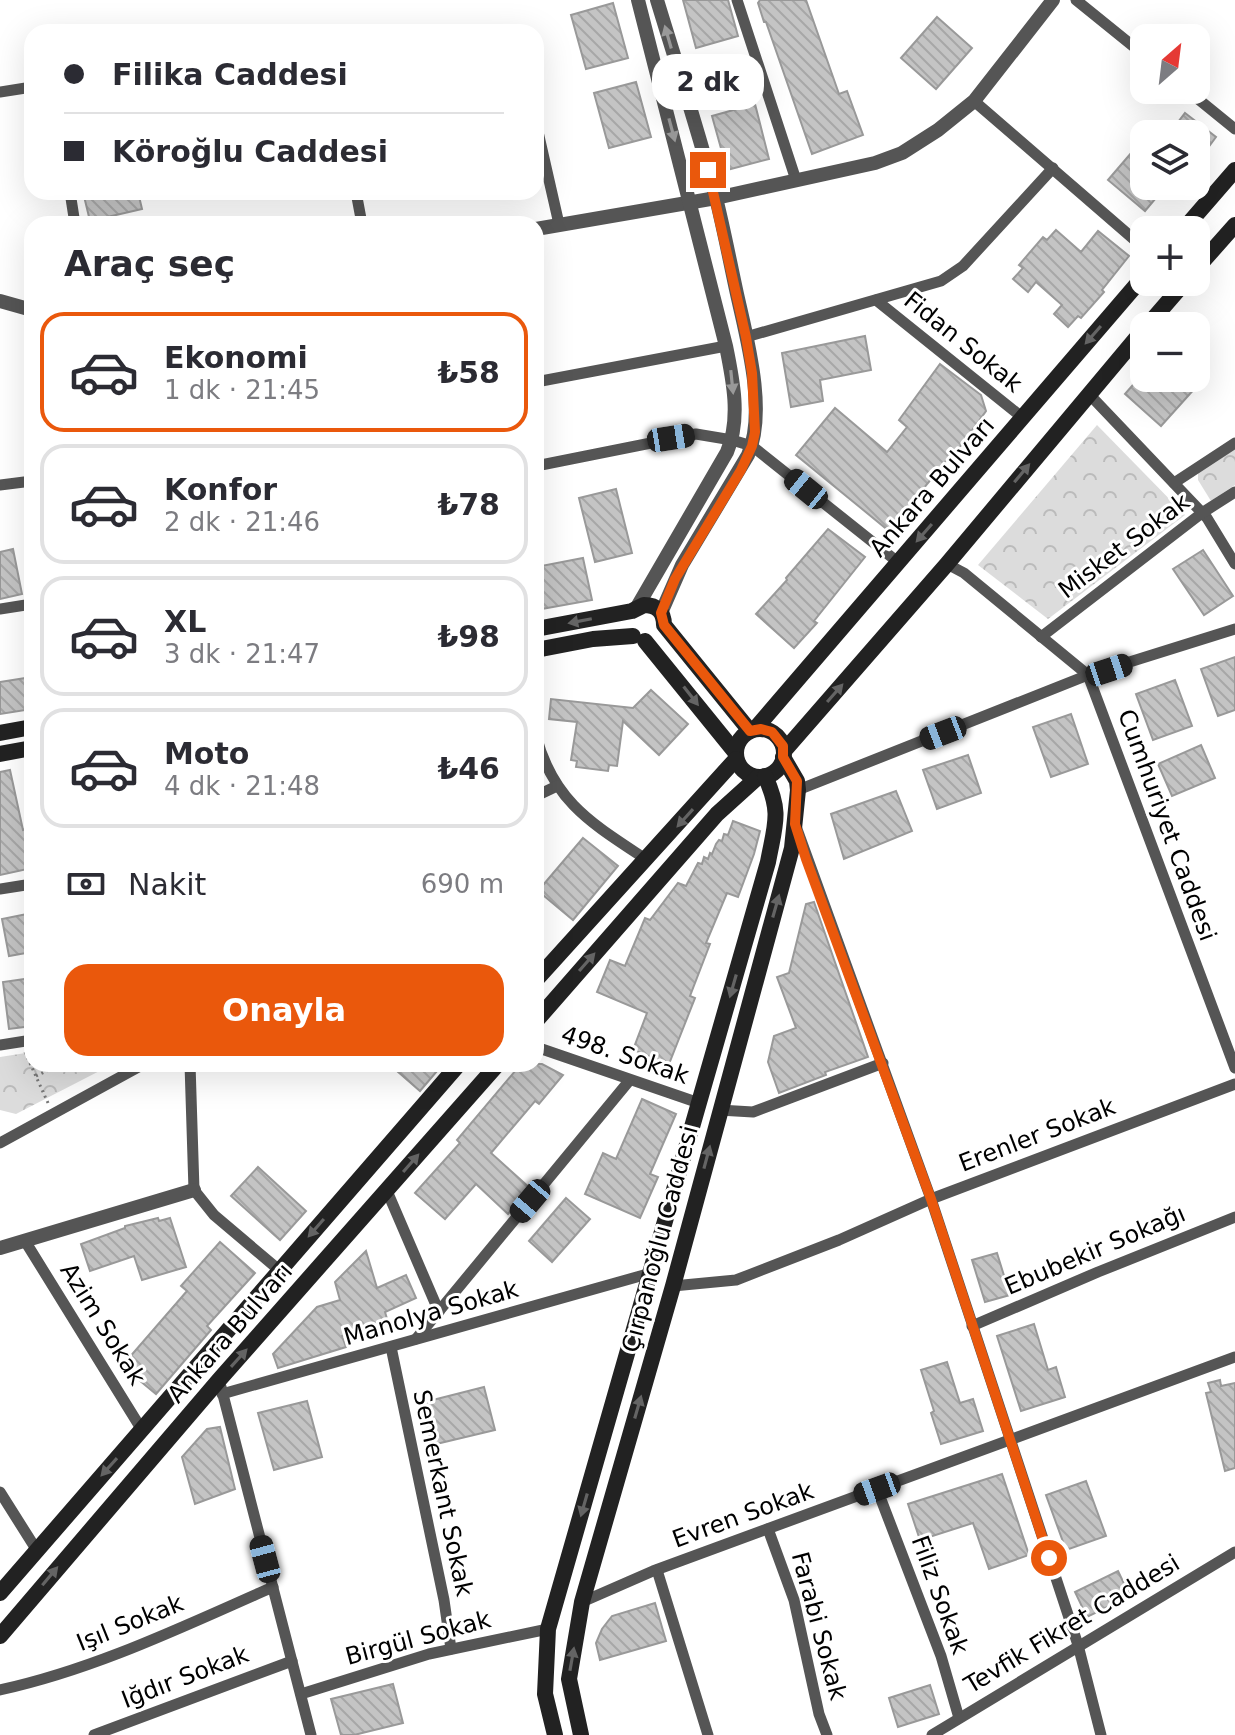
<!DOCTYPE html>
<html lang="tr">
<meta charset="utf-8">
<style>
body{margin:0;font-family:"DejaVu Sans",sans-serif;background:#f7f7f7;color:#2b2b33;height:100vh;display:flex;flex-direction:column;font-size:30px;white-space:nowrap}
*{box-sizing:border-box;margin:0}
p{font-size:26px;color:#7c7c81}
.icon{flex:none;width:44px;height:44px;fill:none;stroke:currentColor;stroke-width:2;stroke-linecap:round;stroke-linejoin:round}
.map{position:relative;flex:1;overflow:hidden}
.sheet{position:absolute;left:24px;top:216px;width:520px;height:856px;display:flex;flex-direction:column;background:#fff;border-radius:24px;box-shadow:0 8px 32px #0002}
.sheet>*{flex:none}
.guide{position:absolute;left:24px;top:24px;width:520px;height:176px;border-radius:24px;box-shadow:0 8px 32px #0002;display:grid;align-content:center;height:176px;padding:0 40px;background:#fff}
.needle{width:52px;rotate:28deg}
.buttons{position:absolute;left:1130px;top:24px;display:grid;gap:16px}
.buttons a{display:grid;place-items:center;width:80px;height:80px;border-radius:16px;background:#fff;box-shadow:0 8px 32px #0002;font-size:40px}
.end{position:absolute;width:36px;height:36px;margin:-18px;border:10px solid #ea580c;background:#fff;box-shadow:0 0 0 4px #fff}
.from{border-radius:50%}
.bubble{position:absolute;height:56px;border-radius:24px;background:#fff;box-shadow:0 8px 32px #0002;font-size:26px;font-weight:700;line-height:56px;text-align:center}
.car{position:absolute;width:24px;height:48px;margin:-24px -12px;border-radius:10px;box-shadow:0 0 6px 2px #0007;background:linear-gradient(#222 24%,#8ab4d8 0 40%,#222 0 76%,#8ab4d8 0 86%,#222 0)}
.guide b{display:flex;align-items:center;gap:28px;height:76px;font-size:30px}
.guide b+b{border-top:2px solid #e1e1e2}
.guide i{width:20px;height:20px;background:#2b2b33}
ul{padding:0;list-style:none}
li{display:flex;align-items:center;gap:24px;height:120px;margin:0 16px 12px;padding:0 24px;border:4px solid #e1e1e2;border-radius:24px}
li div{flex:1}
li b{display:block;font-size:30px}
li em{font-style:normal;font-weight:700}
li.selected{border-color:#ea580c}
li>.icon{width:72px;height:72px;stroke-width:1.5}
h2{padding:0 40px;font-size:36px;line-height:96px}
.pay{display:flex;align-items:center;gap:20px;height:88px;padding:0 40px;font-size:30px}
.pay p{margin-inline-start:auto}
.button{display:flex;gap:16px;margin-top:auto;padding:16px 40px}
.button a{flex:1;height:92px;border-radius:24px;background:#ea580c;color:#fff;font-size:32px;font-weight:700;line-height:92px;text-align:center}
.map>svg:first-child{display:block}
.park{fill:url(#park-crowns)}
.building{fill:url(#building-back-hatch);stroke:#999;stroke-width:2}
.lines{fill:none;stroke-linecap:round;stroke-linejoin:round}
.path{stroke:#777;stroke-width:3;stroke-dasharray:2 4;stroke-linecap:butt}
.minor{stroke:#555;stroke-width:11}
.tertiary{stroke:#555;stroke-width:14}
.secondary{stroke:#222;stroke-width:16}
.oneway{fill:#999}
.oneway2{fill:#646464}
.route{stroke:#ea580c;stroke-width:10}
.labels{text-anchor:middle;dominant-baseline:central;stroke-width:6;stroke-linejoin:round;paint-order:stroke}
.street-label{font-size:24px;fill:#000;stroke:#fff}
</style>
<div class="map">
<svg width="1235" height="1735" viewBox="0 0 1235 1735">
<defs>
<pattern id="park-crowns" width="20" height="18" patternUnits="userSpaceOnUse" patternTransform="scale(2)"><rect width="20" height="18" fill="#dcdcdc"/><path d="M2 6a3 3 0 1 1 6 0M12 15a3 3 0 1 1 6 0" fill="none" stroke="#bbb"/></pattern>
<pattern id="building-back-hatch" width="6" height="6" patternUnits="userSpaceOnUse" patternTransform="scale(2)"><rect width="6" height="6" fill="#c4c4c4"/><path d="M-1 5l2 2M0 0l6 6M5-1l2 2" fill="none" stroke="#a7a7a7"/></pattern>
</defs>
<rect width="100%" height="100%" fill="#fff"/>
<!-- park -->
<g class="park">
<path d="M1097,425L1185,515L1048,619L978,565Z"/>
<path d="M1235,449V485L1211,501L1198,480V472Z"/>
<path d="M32,1052V1064H113L16,1114L0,1110V1057Z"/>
</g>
<!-- building -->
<g class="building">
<path d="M683,0H728L738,36L696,48Z"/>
<path d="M760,0H806L839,94L847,91L863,135L812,154L766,22H764L758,3Z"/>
<path d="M613,3L628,58L586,69L571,15Z"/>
<path d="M937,17L972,48L936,89L901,58Z"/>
<path d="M636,82L651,137L609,148L594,93Z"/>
<path d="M755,104L769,159L727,170L712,116Z"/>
<path d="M1185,113L1216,137L1196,164V134H1169Z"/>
<path d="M1144,138V186H1166L1145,211L1108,180Z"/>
<path d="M83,192H138L142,209L90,221Z"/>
<path d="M1056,230L1081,252L1098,231L1129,256L1102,290L1104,292L1081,318L1078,316L1068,327L1054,314L1062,305L1036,282L1028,292L1013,279L1023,268L1019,265L1043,237L1047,240Z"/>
<path d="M865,336L871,370L820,380L823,401L791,407L782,353Z"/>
<path d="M940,364L981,395L986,411L951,459L949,457L889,531L796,455L835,408L887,452L907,427L899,420Z"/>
<path d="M1139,378H1185L1196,387L1161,426L1125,394Z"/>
<path d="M616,489L632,553L595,562L579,498Z"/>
<path d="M828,529L865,557L814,621L817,623L794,648L756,614L787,580L786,578Z"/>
<path d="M13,549L22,594L0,599V552Z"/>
<path d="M1203,550L1233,596L1204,615L1173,569Z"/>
<path d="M583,558L592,600L536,610V567Z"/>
<path d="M1235,657V710L1218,716L1201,669Z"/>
<path d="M32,677V709L0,714V682Z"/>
<path d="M1175,680L1192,726L1153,740L1136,694Z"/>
<path d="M651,690L688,724L659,755L623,721L617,766L609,765L608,771L576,767L577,761L571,760L577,722L549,719L551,699L633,708Z"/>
<path d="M1071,714L1088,764L1051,777L1033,727Z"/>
<path d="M1201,745L1215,778L1172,796L1158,764Z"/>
<path d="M968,755L981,793L937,809L923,770Z"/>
<path d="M10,770L23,830L32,828V868L0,875V772Z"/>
<path d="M896,791L912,831L844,859L831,814Z"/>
<path d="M733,821L760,831L754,854L738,897L727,893L706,943L710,944L690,996L695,998L669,1064L633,1050L647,1013L597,992L610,960L625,966L645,918L650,920L678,883L686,886L698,863L702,864L704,857L708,859L710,853L712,854L716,844L719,840L722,841L724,834L728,835Z"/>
<path d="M583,838L618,866L573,920L538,891Z"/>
<path d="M814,902L868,1057L825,1072L826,1075L779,1093L768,1062L774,1036L796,1028L777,977L789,973L806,904Z"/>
<path d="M32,913V952L9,956L2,919Z"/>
<path d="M32,978V1026L9,1029L3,982Z"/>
<path d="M389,1064H443L420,1091Z"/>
<path d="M521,1064H542L563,1075L539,1104L535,1101L491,1153L530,1188L508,1214L476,1184L445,1219L415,1193L460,1143L457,1140Z"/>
<path d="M642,1099L676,1114L650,1174L658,1177L640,1218L585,1194L603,1153L616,1159Z"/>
<path d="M258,1167L306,1211L280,1240L231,1196Z"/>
<path d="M566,1198L590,1219L552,1262L529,1241Z"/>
<path d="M158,1218L159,1221L170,1218L186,1267L142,1280L134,1256L90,1271L81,1244L125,1228V1226Z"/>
<path d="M220,1242L255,1273L207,1326L211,1330L156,1394L122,1366L187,1291L181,1286Z"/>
<path d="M366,1251L377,1288L406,1275L416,1298L385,1312L388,1322L342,1336L346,1347L278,1368L273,1354L317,1307L340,1300L335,1282Z"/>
<path d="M997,1253L1010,1295L985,1302L972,1260Z"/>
<path d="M1034,1324L1048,1370L1056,1367L1065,1397L1021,1411L997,1336Z"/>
<path d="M947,1362L960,1403L973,1399L983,1431L941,1444L931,1413L934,1411L921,1370Z"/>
<path d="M1220,1380L1221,1386L1235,1383V1468L1225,1471L1206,1393L1211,1392L1208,1383Z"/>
<path d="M484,1387L495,1430L432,1445L421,1403Z"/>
<path d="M307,1401L322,1457L274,1470L258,1413Z"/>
<path d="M220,1427L235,1489L195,1504L182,1457L207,1429Z"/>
<path d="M1002,1474L1029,1555L989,1569L973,1523L920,1540L908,1504Z"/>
<path d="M1086,1481L1106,1536L1066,1550L1046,1495Z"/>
<path d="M1118,1571L1130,1596L1087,1617L1075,1592Z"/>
<path d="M655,1603L666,1641L600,1660L596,1643L602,1629L612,1616Z"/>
<path d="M393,1684L403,1723L354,1735H341L331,1699Z"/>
<path d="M930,1685L939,1714L898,1727L889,1698Z"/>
</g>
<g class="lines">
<!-- path -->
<g class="path">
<path d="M25,1052L48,1103"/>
<path d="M36,1076L61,1064"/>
</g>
<!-- minor -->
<g class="minor">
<path d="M737,0L796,180"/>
<path d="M1076,0L1144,55"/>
<path d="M1187,90L1235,129"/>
<path d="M0,92L32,87"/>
<path d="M974,101L1144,248"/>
<path d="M536,123L559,224"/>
<path d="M70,192L75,224"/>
<path d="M356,192L362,224"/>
<path d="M876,300L1023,418"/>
<path d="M746,337L941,281L963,266L1053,168"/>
<path d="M536,382L726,346"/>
<path d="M1088,393L1207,518L1235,564"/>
<path d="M536,466L696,434L732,440L752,446L899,563"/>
<path d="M1174,483L1235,443"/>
<path d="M0,485L32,481"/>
<path d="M947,564L964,573L1088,675L1235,1068"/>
<path d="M0,609L32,604"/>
<path d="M1041,637L1202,513L1235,492"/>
<path d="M536,736C554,803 593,824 647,860"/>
<path d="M798,790L1088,675L1235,629"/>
<path d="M536,796L557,786"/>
<path d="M797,829L931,1199L1078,1645L1101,1735"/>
<path d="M0,889L32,884"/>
<path d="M0,1045L32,1040"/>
<path d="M536,1047L699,1103"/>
<path d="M190,1064L194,1190L214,1215L279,1270"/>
<path d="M719,1110L753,1112L883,1063"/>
<path d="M0,1143L144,1064"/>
<path d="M387,1191L439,1312"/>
<path d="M25,1241L142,1430"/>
<path d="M673,1286L736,1280L839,1240L931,1199L1235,1084"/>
<path d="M972,1326L1098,1272L1235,1217"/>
<path d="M416,1339L629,1081"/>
<path d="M391,1347L444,1600L451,1649"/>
<path d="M221,1387L311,1735"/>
<path d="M222,1394L651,1273"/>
<path d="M877,1489L941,1656L959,1718"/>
<path d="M0,1492L36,1549"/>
<path d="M768,1529L794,1600L819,1714L827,1735"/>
<path d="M657,1570L708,1735"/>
<path d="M582,1602L653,1571L1235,1357"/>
<path d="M0,1690C96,1669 184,1626 273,1587"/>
<path d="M301,1694L429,1654L548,1629"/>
<path d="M94,1735L292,1661"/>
<path d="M932,1735L1235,1552"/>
</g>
<!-- tertiary -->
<g class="tertiary">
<path d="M657,0C677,66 699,132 716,198C724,230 730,262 737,294C747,339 767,411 748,455L682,565L661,613"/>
<path d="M536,229L716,198L875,163L902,153L938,130L974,101L1053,0"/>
<path d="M0,301L32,310"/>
<path d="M637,607L727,452C741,419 733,380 726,346L638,0"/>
<path d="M0,1248L194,1190"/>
</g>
<!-- secondary -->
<g class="secondary">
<path d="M1183,230L1235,170"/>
<path d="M1196,269L1235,225"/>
<path d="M1147,326L1185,282"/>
<path d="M536,629L632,611L644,605C657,605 664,612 664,625L750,731"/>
<path d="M645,641L735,752"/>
<path d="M536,650L593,639L633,636"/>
<circle cx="760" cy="753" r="24"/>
<path d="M755,729L1144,276"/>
<path d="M0,733L32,727"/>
<path d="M784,751L947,564L1144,329"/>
<path d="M0,754L32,748"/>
<path d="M536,980L736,759"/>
<path d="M536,1021L717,814L758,777"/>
<path d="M0,1593L459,1064"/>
<path d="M0,1636L219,1380L498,1064"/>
<path d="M555,1735L545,1694L548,1629L768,862C775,824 782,813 765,776"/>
<path d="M581,1735L569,1679L582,1602L673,1286L792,848L798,790L797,781L783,757"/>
</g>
</g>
<!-- one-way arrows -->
<defs><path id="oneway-solid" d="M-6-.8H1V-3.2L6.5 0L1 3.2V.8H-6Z" transform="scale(2)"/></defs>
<g class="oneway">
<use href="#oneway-solid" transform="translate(668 37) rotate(-106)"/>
<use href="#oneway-solid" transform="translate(672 130) rotate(75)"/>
<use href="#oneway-solid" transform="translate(732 382) rotate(84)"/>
</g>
<g class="oneway2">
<use href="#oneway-solid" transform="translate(1093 335) rotate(131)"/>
<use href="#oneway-solid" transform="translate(1022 473) rotate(-50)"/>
<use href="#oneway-solid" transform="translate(924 533) rotate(131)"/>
<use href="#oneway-solid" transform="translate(580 621) rotate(169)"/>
<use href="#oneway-solid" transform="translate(835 693) rotate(-49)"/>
<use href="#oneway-solid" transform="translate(691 696) rotate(52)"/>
<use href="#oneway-solid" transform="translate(685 818) rotate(132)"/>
<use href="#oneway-solid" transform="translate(776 906) rotate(-74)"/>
<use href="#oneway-solid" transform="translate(587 962) rotate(-49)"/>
<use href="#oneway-solid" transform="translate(733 986) rotate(106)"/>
<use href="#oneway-solid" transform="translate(707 1157) rotate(-75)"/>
<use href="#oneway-solid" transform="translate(411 1163) rotate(-49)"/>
<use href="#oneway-solid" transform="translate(316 1228) rotate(131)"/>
<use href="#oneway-solid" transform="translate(239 1358) rotate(-48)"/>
<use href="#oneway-solid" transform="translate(638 1407) rotate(-74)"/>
<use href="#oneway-solid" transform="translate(109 1467) rotate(132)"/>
<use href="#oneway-solid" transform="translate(584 1505) rotate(106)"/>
<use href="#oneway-solid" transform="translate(50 1576) rotate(-50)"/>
<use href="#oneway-solid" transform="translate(572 1659) rotate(-80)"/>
</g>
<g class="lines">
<!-- route -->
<path class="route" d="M708,170L746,337L752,373L755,432L752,446L741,470L675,579L661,613L664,625L750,731L761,729L772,732L783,746V757L797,781L795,824L806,859L931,1199L1049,1558"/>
</g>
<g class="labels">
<!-- street labels -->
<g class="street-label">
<text transform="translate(963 342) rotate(39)">Fidan Sokak</text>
<text transform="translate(932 487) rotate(-49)">Ankara Bulvarı</text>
<text transform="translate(1124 546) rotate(-37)">Misket Sokak</text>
<text transform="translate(1167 825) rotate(70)">Cumhuriyet Caddesi</text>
<text transform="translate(625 1055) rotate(19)">498. Sokak</text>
<text transform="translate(1037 1135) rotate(-21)">Erenler Sokak</text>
<text transform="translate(660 1239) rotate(-75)">Çırpanoğlu Caddesi</text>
<text transform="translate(1095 1250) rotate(-23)">Ebubekir Sokağı</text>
<text transform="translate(431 1313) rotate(-16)">Manolya Sokak</text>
<text transform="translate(103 1324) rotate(58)">Azim Sokak</text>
<text transform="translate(230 1333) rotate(-49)">Ankara Bulvarı</text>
<text transform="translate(443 1493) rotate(78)">Semerkant Sokak</text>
<text transform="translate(743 1515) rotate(-20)">Evren Sokak</text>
<text transform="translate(940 1595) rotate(70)">Filiz Sokak</text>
<text transform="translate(130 1623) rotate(-22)">Işıl Sokak</text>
<text transform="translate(1072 1624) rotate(-31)">Tevfik Fikret Caddesi</text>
<text transform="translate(819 1626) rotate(75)">Farabi Sokak</text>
<text transform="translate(418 1638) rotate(-15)">Birgül Sokak</text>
<text transform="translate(185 1677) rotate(-21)">Iğdır Sokak</text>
</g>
</g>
</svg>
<div class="buttons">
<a><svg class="needle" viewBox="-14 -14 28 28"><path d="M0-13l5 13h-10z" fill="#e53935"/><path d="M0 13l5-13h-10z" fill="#7c7c81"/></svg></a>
<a><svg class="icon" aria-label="layers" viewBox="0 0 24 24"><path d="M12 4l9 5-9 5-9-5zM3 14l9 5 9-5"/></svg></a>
<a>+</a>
<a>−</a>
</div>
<i class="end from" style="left:1049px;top:1558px"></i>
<i class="end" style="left:708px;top:170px"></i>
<div class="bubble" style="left:652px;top:54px;width:112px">2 dk</div>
<i class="car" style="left:671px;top:438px;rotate:81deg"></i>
<i class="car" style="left:806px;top:489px;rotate:309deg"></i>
<i class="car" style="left:1109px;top:670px;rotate:72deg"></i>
<i class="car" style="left:943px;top:733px;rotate:249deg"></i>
<i class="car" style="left:530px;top:1201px;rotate:220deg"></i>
<i class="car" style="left:877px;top:1489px;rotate:250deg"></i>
<i class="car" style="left:265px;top:1559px;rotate:345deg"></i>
<div class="guide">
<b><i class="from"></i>Filika Caddesi</b>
<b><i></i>Köroğlu Caddesi</b>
</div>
<section class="sheet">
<h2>Araç seç</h2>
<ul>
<li class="selected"><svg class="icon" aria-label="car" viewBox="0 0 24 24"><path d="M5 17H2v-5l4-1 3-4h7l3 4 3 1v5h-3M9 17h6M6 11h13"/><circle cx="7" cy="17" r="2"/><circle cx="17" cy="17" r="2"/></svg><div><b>Ekonomi</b><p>1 dk · 21:45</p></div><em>₺58</em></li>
<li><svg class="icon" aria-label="car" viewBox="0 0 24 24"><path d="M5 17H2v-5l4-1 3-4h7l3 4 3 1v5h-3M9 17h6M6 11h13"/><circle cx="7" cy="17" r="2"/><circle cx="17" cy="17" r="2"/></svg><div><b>Konfor</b><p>2 dk · 21:46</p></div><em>₺78</em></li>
<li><svg class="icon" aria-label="car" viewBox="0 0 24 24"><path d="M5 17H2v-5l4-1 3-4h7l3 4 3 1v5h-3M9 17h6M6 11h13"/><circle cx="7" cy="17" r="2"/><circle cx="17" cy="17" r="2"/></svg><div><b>XL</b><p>3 dk · 21:47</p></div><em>₺98</em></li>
<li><svg class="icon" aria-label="car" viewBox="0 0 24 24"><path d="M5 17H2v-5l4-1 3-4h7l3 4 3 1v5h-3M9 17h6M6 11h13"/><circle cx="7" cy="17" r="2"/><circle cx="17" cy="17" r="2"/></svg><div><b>Moto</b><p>4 dk · 21:48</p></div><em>₺46</em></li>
</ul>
<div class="pay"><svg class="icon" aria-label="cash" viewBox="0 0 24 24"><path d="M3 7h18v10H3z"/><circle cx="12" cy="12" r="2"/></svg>Nakit<p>690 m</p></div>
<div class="button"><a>Onayla</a></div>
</section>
</div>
